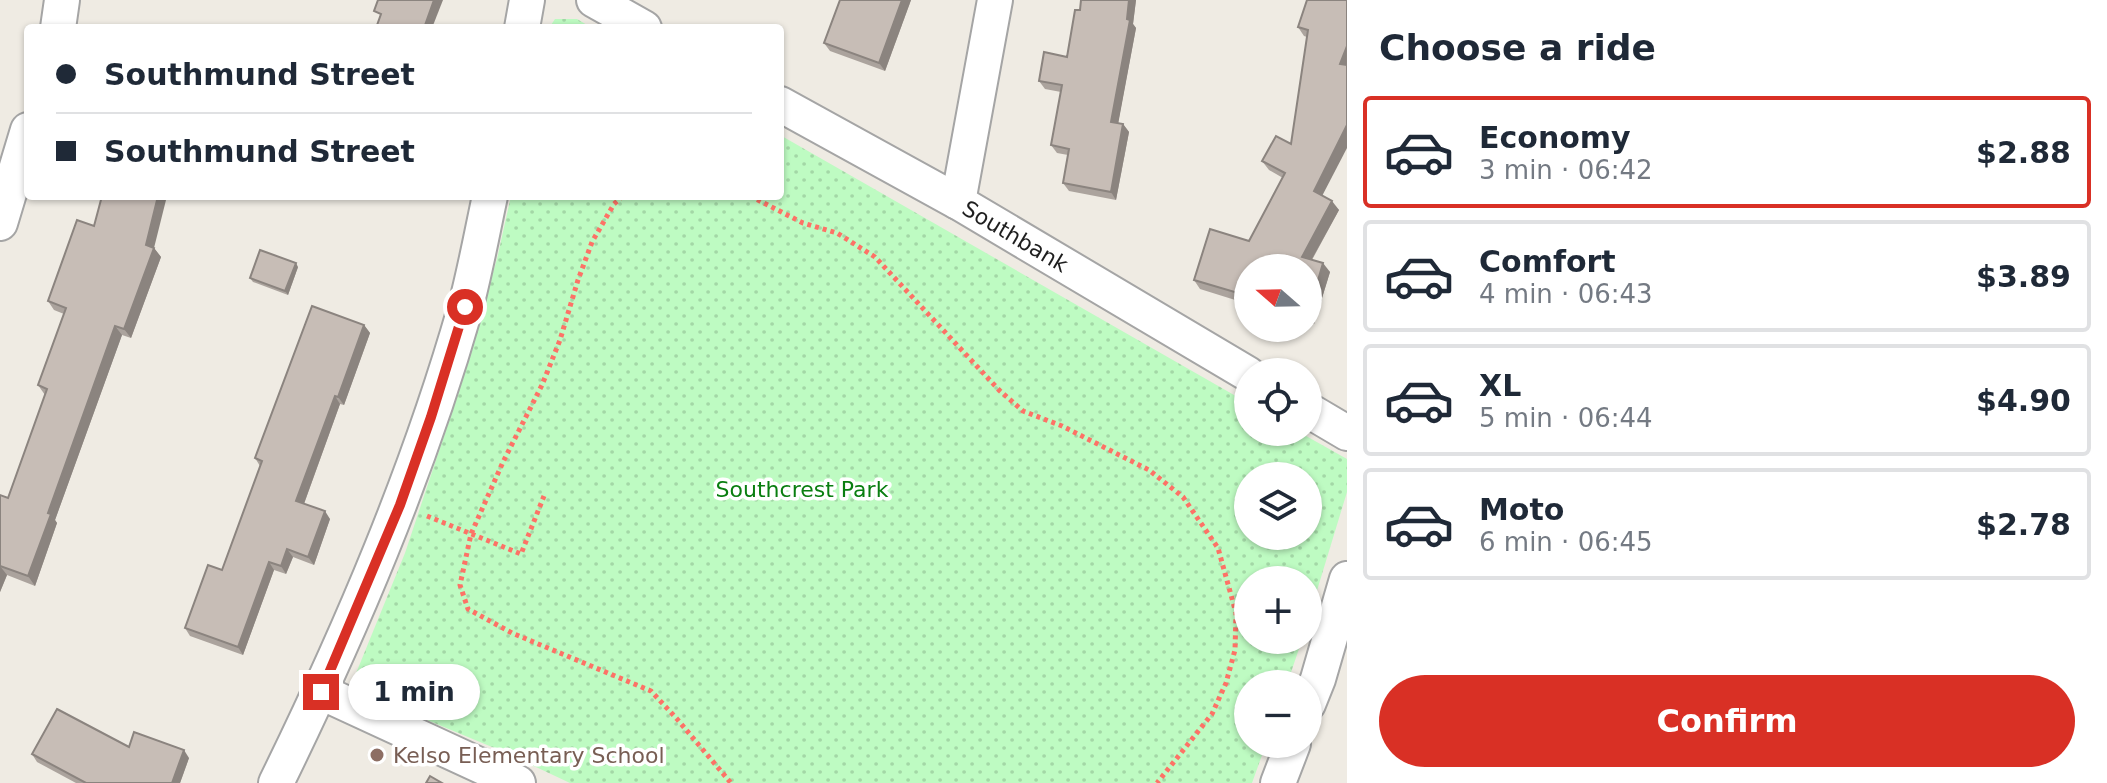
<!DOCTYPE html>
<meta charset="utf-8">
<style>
body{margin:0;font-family:"DejaVu Sans",sans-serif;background:#f2f2f3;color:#1f2937;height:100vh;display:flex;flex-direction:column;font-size:30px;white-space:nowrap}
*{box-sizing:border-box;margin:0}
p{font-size:26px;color:#747a83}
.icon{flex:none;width:44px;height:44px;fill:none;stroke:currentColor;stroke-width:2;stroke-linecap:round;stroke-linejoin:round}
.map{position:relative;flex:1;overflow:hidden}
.side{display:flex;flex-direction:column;background:#fff;width:760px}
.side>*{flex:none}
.banner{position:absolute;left:24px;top:24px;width:760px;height:176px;border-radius:8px;box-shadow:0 2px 6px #0004;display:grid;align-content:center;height:176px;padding:0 32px;background:#fff}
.needle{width:52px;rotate:290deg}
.controls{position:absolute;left:1234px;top:254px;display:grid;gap:16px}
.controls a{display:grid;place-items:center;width:88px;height:88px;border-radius:50%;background:#fff;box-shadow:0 2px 6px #0004;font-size:40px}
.end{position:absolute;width:36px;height:36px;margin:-18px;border:10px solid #d93025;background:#fff;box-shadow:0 0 0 4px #fff}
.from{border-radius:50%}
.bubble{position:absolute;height:56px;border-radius:28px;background:#fff;box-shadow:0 2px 6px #0004;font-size:26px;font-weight:700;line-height:56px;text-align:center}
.banner b{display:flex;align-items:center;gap:28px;height:76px;font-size:30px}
.banner b+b{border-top:2px solid #e0e1e3}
.banner i{width:20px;height:20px;background:#1f2937}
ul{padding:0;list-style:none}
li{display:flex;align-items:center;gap:24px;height:112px;margin:0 16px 12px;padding:0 16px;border:4px solid #e0e1e3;border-radius:8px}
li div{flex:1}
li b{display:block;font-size:30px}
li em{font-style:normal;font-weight:700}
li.current{border-color:#d93025}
li>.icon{width:72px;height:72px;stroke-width:1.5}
h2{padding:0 32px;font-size:36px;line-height:96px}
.cta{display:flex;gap:16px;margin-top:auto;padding:16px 32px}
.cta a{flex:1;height:92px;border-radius:48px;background:#d93025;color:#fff;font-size:32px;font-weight:700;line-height:92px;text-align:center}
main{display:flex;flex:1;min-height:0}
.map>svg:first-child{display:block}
.park{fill:url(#park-dots);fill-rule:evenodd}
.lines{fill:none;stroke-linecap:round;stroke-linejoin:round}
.minor-casing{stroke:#a5a5a5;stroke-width:38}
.path{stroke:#fd7266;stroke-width:5;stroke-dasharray:4 4;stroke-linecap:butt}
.minor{stroke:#fff;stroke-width:34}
.wall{fill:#aba39d}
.shaded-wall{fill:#8b847f}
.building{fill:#c7bdb6;stroke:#8b847f;stroke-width:2}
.route{stroke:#d93025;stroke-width:10}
.education-dot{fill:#8d6e63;stroke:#fff;stroke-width:3}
.labels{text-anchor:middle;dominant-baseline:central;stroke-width:7;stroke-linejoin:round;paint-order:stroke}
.street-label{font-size:22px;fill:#1e1e1e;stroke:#fff}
.park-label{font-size:22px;fill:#097e10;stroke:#fff}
.education-label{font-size:22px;fill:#785e54;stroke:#fff;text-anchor:start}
</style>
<main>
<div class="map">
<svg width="1347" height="783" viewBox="0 0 1347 783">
<defs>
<pattern id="park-dots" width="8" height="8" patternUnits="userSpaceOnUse" patternTransform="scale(2)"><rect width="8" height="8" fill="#befbc2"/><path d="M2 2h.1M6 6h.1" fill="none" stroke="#a3d7a6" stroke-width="1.8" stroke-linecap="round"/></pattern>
</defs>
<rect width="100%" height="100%" fill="#efebe3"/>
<!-- park -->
<g class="park">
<path d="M555,19H577L592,28H549Z"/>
<path d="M780,135L1248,403V432H1299L1347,459V492L1308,620V580H1248V640H1302L1287,684H1248V744H1266L1252,783H570L504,752L350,688L405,553L445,433L497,259L511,196H780ZM1248,476H1308V536H1248Z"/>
</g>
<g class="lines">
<defs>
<g id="minor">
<path d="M594,0L644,28"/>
<path d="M58,28L62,0"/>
<path d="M522,28L527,0"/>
<path id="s1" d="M780,104L958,202L1248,374"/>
<path d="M958,202L995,0"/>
<path d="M0,223L28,130"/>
<path d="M1308,410L1347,433"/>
<path d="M321,692L518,783"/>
<path d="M1308,704L1318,679L1347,579"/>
<path d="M276,783C351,630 418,473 465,309C475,272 482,233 490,196"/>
<path d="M1278,783L1293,744"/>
</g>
</defs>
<!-- minor casing -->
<use href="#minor" class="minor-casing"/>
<!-- path -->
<g class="path">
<path d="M623,196L614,204L592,242L578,280L560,340L542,385L503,462L471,534L460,585L468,609L512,633L651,691L677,719L731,783"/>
<path d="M750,196L803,223L837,233L875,257L999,390L1023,411L1062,426L1149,470L1183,497L1218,548L1236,613L1235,650L1226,683L1212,714L1157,783"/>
<path d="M427,516L521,554L544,496"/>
</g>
<!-- minor -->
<use href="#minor" class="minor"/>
</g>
<!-- wall -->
<g class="wall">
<path d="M840,0H911L885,71L830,51L824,43Z"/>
<path d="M1081,0H1136L1133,24L1136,28L1118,123L1123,124L1129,132L1116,200L1069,191L1063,183L1068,155L1057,153L1051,145L1061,92L1045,89L1039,81L1067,57L1080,10Z"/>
<path d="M1307,0L1322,195L1339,210L1312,260L1330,272L1314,324L1308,322V268H1248V304L1200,289L1194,280L1249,241L1283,178L1269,170L1262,161L1291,144L1307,37L1304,36L1298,27Z"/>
<path d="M154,248L161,257L131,338L122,335L55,520L57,523L35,586L7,575L0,592V495L8,498L45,395L38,385L64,314L54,310L48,301Z"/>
<path d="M298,267L288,295L253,282L250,278Z"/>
<path d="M364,325L370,333L344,405L340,404L304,504L330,519L314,565L293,557L286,574L274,570L243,655L190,636L185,628L222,570L260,466L255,458Z"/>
<path d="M129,747L189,758L180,783H76L37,762L32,754Z"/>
</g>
<!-- shaded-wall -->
<g class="shaded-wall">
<path d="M434,0H443L432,28H424Z"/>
<path d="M902,0H911L885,71L879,63Z"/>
<path d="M1129,0H1136L1133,24L1136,28L1117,130L1111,122Z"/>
<path d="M1347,46V73L1340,64Z"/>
<path d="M1123,124L1129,132L1116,200L1111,192Z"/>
<path d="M1347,125V148L1320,200L1314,191Z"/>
<path d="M158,196H167L154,248L161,257L131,338L124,329Z"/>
<path d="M1332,201L1339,210L1308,266L1302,257Z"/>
<path d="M296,263L298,267L288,295L285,291Z"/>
<path d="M1323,263L1330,272L1314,324L1308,315Z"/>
<path d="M364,325L370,333L344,405L338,397Z"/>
<path d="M115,326L122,335L55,520L57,523L35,586L28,576L48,513Z"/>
<path d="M335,396L340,404L302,509L296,501Z"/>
<path d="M325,511L330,519L314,565L308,557Z"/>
<path d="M287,549L293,557L286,574L281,566Z"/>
<path d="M269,562L274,570L243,655L238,647Z"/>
<path d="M0,566L7,575L0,592Z"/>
<path d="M184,750L189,758L180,783H172Z"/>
</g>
<!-- building -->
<g class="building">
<path d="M378,0H434L424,28H376L381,14L374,11Z"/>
<path d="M840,0H902L879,63L824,43Z"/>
<path d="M1081,0H1129L1127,19L1130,20L1111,122L1123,124L1111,192L1063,183L1069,149L1051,145L1062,85L1039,81L1044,52L1067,57L1075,10H1080Z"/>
<path d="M1307,0H1347V46L1340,64L1347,65V125L1314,191L1332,201L1302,257L1323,263L1308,315V268H1248V296L1194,280L1210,229L1249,241L1285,173L1262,161L1276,136L1291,144L1308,30L1298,27Z"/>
<path d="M102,196H158L146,245L154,248L124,329L115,326L48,513L51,514L28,576L0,566V495L8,498L47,389L38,385L66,308L48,301L77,220L94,226Z"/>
<path d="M260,250L296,263L285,291L250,278Z"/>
<path d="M312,306L364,325L338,397L335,396L296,501L325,511L308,557L287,549L281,566L269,562L238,647L185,628L208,565L222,570L262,461L255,458Z"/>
<path d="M57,709L129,747L134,732L184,750L172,783H86L32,754Z"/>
<path d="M430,776L442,783H426Z"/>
</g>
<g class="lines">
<!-- route -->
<path class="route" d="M321,692L400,505L431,417L465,307"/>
</g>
<!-- markers -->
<circle class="education-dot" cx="377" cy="755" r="8"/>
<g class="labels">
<!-- street labels -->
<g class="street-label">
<text stroke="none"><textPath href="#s1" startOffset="270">Southbank</textPath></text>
</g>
<!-- park labels -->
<g class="park-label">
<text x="802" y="489">Southcrest Park</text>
</g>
<!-- education labels -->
<g class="education-label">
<text x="393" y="755">Kelso Elementary School</text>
</g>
</g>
</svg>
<div class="controls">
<a><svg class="needle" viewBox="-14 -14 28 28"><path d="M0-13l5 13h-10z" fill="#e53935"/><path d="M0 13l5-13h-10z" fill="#747a83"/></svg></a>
<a><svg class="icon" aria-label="locate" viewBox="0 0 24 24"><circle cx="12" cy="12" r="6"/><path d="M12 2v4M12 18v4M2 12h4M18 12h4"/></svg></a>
<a><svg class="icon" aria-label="layers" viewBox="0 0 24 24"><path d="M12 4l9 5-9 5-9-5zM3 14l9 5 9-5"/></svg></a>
<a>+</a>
<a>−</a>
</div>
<i class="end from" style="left:465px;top:307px"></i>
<i class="end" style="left:321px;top:692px"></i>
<div class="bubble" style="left:348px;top:664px;width:132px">1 min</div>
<div class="banner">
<b><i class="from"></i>Southmund Street</b>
<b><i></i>Southmund Street</b>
</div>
</div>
<section class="side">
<h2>Choose a ride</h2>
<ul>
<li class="current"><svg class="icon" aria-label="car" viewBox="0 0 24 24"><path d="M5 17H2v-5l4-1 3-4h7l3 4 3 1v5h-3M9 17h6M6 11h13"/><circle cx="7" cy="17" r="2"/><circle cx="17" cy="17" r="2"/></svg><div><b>Economy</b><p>3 min · 06:42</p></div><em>$2.88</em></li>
<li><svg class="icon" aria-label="car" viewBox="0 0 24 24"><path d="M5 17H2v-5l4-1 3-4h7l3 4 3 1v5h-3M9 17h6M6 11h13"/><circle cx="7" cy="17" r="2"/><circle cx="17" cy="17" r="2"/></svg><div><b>Comfort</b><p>4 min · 06:43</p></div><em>$3.89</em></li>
<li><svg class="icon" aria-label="car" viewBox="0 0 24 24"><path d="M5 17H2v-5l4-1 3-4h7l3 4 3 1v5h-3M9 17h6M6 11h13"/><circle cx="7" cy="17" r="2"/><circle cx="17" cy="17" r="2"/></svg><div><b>XL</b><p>5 min · 06:44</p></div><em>$4.90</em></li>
<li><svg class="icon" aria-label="car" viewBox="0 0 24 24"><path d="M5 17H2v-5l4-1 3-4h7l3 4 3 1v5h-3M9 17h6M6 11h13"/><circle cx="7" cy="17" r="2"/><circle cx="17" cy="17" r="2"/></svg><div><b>Moto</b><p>6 min · 06:45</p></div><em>$2.78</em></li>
</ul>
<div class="cta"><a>Confirm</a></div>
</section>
</main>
